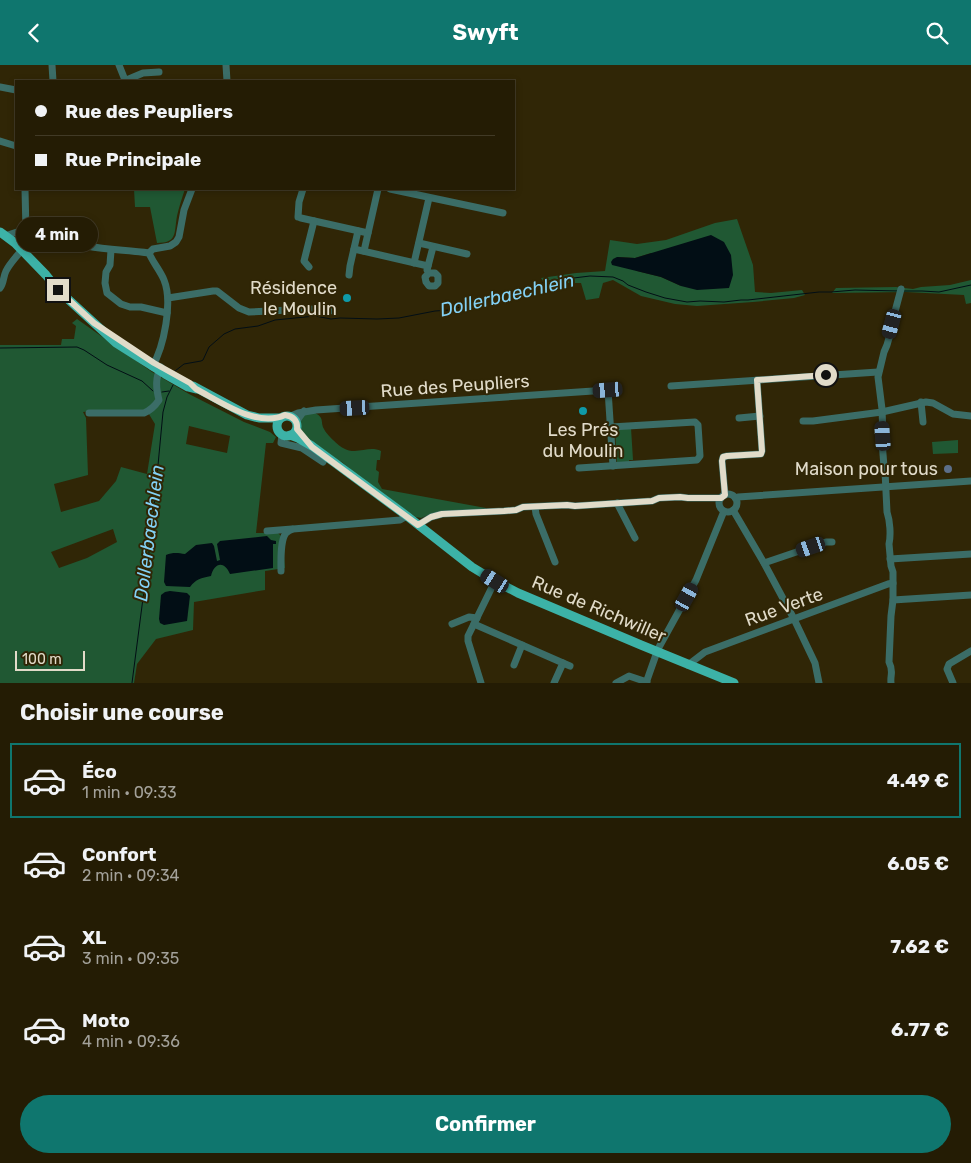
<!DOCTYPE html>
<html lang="fr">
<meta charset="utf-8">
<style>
body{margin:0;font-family:Rubik,sans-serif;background:#2c250e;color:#f1f3f6;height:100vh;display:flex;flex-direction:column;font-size:19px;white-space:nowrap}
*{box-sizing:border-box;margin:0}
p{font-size:16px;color:#a3a19a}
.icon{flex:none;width:28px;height:28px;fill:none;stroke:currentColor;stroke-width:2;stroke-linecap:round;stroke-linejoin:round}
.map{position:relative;height:618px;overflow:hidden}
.side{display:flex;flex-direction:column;background:#241c04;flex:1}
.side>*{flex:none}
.hud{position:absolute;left:15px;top:15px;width:500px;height:110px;border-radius:0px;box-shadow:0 2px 8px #0003,0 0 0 1px #413a26;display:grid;align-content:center;height:110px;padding:0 20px;background:#241c04}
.scale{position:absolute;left:15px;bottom:12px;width:70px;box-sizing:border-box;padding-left:5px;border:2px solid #e1dbc9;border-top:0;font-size:14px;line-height:18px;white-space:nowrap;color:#e1dbc9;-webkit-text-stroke:4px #302606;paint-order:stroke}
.end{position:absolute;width:22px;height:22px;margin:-11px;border:6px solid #e1dbc9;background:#111;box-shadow:0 0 0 2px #111}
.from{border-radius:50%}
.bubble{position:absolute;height:35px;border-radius:18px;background:#241c04;box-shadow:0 2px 8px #0003,0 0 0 1px #413a26;font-size:16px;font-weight:700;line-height:35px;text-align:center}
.car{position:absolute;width:15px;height:30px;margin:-15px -8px;border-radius:6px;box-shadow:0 0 4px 1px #0007;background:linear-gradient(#222 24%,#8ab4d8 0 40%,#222 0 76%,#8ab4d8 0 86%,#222 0)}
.hud b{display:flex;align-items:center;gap:18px;height:48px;font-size:19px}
.hud b+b{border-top:1px solid #413a26}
.hud i{width:12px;height:12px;background:#f1f3f6}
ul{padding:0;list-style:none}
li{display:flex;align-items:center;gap:15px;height:75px;margin:0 10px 8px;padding:0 10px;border:2px solid transparent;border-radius:0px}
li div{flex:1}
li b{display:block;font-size:19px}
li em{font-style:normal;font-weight:700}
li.on{border-color:#0f766e}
li>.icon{width:45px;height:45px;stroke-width:1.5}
h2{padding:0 20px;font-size:22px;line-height:60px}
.cta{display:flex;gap:10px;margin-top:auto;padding:10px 20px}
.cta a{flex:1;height:58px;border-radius:30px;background:#0f766e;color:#fff;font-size:20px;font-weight:700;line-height:58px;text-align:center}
header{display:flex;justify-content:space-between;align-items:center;height:65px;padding:0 20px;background:#0f766e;color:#fff;font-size:22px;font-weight:700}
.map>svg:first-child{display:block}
.green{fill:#205833;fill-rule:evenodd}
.water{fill:#020e15}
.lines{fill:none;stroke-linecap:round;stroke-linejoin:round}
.stream{stroke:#020e15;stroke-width:1}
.minor{stroke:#3b6d67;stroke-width:7}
.major{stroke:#3cb2a7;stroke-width:9}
.route{stroke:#e1dbc9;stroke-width:6}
.culture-dot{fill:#0f9aa8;stroke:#302606;stroke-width:2}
.service-dot{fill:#5c6f8a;stroke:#302606;stroke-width:2}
.labels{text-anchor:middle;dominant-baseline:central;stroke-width:4;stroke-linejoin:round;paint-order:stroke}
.poi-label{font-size:18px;fill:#e1dbc9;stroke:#302606;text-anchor:end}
.street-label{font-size:18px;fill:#e1dbc9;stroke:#302606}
.water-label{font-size:19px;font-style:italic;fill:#83d1f5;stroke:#302606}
</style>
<header><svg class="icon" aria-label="back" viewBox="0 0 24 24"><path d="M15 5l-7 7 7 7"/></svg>Swyft<svg class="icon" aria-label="search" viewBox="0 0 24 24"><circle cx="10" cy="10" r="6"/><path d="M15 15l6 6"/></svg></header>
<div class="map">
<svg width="971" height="618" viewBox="0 0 971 618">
<rect width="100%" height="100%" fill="#302606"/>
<!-- green -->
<g class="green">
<path d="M134,124H185C182,133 179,142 177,151C174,167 178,178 157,178L150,142H135Z"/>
<path d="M737,154L753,200L755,227L771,228L802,225L805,230L794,233L753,237L697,241L675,239L641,231L613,215L603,218L599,233L586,235L581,218H565L547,222L541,213L576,208L605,206L610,175L637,179L666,175L715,158ZM651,188L681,221L661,212L637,206L617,192L635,193Z"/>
<path d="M971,215V238L966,239L964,230L906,227L832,228L836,223L896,222L913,224L921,222L950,220Z"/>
<path d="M77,254L152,307L189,329L244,357L270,367L276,372L273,378H266L256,468H278L282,472L285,503L265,506V525L194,537L193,565L156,574L137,599L134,618H0V280H61L62,274H74L76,261L72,258ZM101,345L147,346L155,359L147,409L121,402L116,416L99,436L61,447L54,419L88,410L86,353L83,347ZM189,361L230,371L227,388L186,379ZM113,464L117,477L87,493L59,503L51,487Z"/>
<path d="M315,348C325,353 320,357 324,364C326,369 339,381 343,383C357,391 368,380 381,386L380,395H377L376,405L379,407L378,417L382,424L486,443L485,445L428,450L421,453L416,452L361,413L342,397L337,395C323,385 300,375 299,357L306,349Z"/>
<path d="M631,363L633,395H629V399H617L615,364Z"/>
<path d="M958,375V388L933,389L932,377Z"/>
</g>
<!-- water -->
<g class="water">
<path d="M711,170L724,177L731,190L733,210L729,223L697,225L681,221L661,212L612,200L611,197L613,194L617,192L635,193Z"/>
<path d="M267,471L271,475L276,476V479H273V503L230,509C224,495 214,498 211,511C201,513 196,514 190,522L166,521L164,517L166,490C173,487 178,488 185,489L196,480L212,478L214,481L217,496L220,495L217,479L220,476Z"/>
<path d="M170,526L187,528L190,531L187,556L164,560L160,558L159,554L161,530L165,527Z"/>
</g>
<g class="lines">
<!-- stream -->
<g class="stream">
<path d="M903,226H922L939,227L971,220"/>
<path d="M0,283L77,282L84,285L107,300L142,316L153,326"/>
<path d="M175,306L184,299L201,296L203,295L209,282L224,269L235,264L258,261L275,255L315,251L331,254L340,253L377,254L399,253L435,246L450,245L486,234L506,230L549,216L590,211L613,212L623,216L628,220L646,227L665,233L687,237L700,236L724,237L741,235H748L819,227H831L855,225L899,226"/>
<path d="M162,327L169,326"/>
<path d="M132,618L152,464L163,347L167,332L173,320"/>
</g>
<!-- minor -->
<g class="minor">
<path d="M52,0L53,16"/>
<path d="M119,0L125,15"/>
<path d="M226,0L227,16"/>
<path d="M124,16L143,8L159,7"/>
<path d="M0,22L16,25"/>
<path d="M0,76L16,81"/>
<path d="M25,124L26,167C47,169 67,177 87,181C108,185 128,185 149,188"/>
<path d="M390,124L503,148"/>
<path d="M298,152L299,137L303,124"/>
<path d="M301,153L368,168"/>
<path d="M5,171L17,167H26L15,178"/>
<path d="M419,178L467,189"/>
<path d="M354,184L428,201"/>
<path d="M111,185L110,200L106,207L105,218L107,228L121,239L130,242H141L167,248"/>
<path d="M364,186L378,124"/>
<path d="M149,188C153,198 160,205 164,215C173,237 164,282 152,302"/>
<path d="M149,188L153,184L170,181L176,177L179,172L184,145L192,124"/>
<path d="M414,198L429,133"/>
<path d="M309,202L304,196L314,156"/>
<path d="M429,208L425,212L426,217L429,221H435L438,218V211L435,208H429L427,205L433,182"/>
<path d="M349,210L350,201L358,166"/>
<path d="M0,223C4,218 3,212 6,206C10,198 16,192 22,185"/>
<path d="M168,233L213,226H217L239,243L249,247L310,244L330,246"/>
<path d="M671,321L878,307"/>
<path d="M921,337L923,357"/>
<path d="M89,348H144C151,345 155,341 159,335C156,323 155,313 161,302"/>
<path d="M291,351L298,348L316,345L608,325L613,401"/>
<path d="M739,353L760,351"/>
<path d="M803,356H813L882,347L926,337L933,338L953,349L971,351"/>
<path d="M296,357L304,346"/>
<path d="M282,370L281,378L302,383L323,397"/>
<path d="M579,403L697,395L700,391L698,360L695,357L611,362"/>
<circle cx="728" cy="438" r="9"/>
<path d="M725,430L722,396L723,392L727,391L761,389L762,386L757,315"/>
<path d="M735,433L738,432L971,416"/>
<path d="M617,438L635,473"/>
<path d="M535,442L536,449L555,497"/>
<path d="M733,445L764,498L794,554L815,598L819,618"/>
<path d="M418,460L431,452L442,449L504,446L516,445L523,442L567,440L575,441L652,436L659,433L680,432L688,433H721"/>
<path d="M267,466L292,464"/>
<path d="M890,494L971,489"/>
<path d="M764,498L826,477H832"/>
<path d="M281,506C281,497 280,475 286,468C288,466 290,465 293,464L400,455L407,451"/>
<path d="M893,535L971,530"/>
<path d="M452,559L469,552L477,553"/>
<path d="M474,559L563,598L554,618"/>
<path d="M563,598L570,601"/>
<path d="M514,600L522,580"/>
<path d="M688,600L705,587L888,519L893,518"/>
<path d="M481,618L468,576V571L495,516"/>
<path d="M616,618L629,611L647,617"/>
<path d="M646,618L658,584L696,515L724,446"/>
<path d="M891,618C890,609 894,607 889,597L891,551L893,535V507L891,501L889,479C891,470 890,456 887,447L885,406L884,402L882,376L883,371L882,344L878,312L884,287L887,280L893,259V254L901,224"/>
<path d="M953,618L947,604L949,599L971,586"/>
</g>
<!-- major -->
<g class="major">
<path d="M0,167L15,178L46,210L58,225L116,278L165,309L188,322L196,324"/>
<path d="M193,321L247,350L259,353H280"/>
<circle cx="287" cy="361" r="10"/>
<path d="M290,370L298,373L312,381L407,451L472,502L495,516L518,528L641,580L734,618"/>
</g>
</g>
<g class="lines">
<!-- route -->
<path class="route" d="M58,225L94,258L154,298L190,318L196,324C221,337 257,363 285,350C293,351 298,356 297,364L312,382L418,460L431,452L442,449L504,446L516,445L523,442L567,440L575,441L652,436L659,433L680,432L688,433H721L725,430L722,396L723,392L727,391L761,389L762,386L757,315L826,310"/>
</g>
<!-- markers -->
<g class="culture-dot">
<circle cx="347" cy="233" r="5"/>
<circle cx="583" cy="346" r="5"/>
</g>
<circle class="service-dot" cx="948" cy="404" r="5"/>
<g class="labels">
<!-- poi labels -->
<g class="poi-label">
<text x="337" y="223">Résidence<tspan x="337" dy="21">le Moulin</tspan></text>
<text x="583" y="365" text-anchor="middle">Les Prés<tspan x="583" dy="21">du Moulin</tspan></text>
<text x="938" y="404">Maison pour tous</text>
</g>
<!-- street labels -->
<g class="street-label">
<text transform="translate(455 321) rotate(-4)">Rue des Peupliers</text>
<text transform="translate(784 542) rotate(-20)">Rue Verte</text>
<text transform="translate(599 544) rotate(23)">Rue de Richwiller</text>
</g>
<!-- water labels -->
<g class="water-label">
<text transform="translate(507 230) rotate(-13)">Dollerbaechlein</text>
<text transform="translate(149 468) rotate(-83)">Dollerbaechlein</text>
</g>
</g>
</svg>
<div class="scale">100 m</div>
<i class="end from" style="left:826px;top:310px"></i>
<i class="end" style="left:58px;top:225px"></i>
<div class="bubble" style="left:16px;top:152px;width:82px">4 min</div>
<i class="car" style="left:892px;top:259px;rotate:195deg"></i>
<i class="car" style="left:608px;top:325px;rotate:266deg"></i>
<i class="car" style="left:355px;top:343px;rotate:267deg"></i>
<i class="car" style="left:883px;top:371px;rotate:356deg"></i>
<i class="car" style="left:811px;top:482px;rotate:251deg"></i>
<i class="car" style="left:495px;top:516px;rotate:302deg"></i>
<i class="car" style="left:687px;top:532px;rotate:29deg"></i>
<div class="hud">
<b><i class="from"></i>Rue des Peupliers</b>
<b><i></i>Rue Principale</b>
</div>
</div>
<section class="side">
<h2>Choisir une course</h2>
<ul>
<li class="on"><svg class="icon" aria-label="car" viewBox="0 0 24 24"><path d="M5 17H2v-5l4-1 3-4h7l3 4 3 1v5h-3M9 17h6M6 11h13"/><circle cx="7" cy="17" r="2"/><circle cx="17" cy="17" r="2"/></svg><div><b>Éco</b><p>1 min · 09:33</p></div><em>4.49 €</em></li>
<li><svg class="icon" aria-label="car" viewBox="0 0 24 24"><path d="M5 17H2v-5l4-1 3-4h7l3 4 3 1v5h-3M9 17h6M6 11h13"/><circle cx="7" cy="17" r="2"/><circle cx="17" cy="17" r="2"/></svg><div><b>Confort</b><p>2 min · 09:34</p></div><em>6.05 €</em></li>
<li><svg class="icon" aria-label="car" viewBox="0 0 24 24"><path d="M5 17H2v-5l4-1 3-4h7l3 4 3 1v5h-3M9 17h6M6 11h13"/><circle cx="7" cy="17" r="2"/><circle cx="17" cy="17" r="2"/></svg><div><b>XL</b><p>3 min · 09:35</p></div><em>7.62 €</em></li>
<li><svg class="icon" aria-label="car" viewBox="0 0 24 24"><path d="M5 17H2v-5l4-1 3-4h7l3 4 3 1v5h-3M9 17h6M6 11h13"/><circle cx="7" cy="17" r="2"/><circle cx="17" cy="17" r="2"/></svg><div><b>Moto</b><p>4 min · 09:36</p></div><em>6.77 €</em></li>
</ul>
<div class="cta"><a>Confirmer</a></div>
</section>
